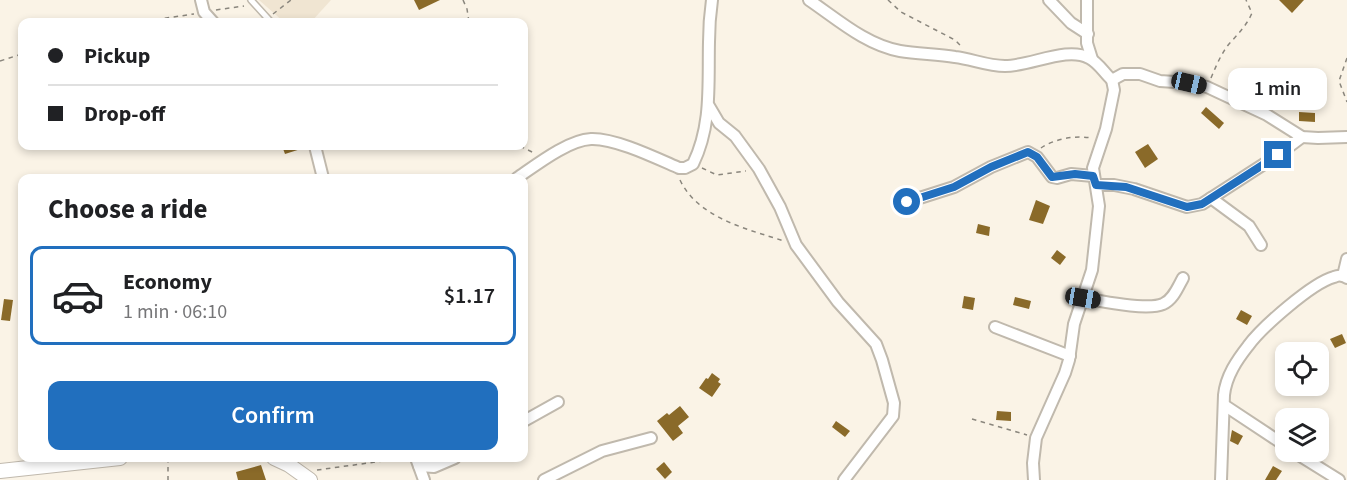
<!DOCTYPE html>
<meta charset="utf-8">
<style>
body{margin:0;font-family:"Source Sans 3",sans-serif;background:#f2f2f2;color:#202124;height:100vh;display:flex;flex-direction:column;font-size:22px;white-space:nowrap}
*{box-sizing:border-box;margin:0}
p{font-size:20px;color:#757577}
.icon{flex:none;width:33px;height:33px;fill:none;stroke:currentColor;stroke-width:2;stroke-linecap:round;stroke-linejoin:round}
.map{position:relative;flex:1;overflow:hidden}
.panel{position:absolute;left:18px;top:174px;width:510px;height:288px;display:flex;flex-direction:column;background:#fff;border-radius:12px;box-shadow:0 3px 9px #0003}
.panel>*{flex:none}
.top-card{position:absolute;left:18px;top:18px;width:510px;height:132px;border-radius:12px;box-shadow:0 3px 9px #0003;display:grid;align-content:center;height:132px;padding:0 30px;background:#fff}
.controls{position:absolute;left:1275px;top:342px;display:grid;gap:12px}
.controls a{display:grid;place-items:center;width:54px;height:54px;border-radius:12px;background:#fff;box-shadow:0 3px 9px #0003;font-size:30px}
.end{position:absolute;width:27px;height:27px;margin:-14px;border:8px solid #216fbe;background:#fff;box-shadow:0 0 0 3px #fff}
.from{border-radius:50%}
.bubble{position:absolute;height:42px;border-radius:12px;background:#fff;box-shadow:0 3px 9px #0003;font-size:20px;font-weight:600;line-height:42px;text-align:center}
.car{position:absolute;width:18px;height:36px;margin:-18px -9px;border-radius:8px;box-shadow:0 0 4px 2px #0007;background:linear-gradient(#222 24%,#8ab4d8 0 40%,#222 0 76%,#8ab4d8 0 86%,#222 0)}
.top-card b{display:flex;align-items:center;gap:21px;height:57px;font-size:22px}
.top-card b+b{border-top:2px solid #e0e0e0}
.top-card i{width:15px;height:15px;background:#202124}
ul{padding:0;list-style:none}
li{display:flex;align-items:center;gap:18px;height:99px;margin:0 12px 9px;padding:0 18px;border:3px solid transparent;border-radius:12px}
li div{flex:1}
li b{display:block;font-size:22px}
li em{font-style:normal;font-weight:600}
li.on{border-color:#216fbe}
li>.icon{width:54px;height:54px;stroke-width:1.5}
h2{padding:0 30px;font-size:27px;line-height:72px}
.action{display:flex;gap:12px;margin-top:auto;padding:12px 30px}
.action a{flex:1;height:69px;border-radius:12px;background:#216fbe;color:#fff;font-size:24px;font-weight:600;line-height:69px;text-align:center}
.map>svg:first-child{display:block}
.built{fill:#f0e5d2}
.building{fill:#8a6a29}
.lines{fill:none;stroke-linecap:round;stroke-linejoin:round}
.lane-casing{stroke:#c0b9ad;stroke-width:8}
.street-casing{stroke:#c0b9ad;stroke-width:14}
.secondary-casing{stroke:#c0b9ad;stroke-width:16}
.path{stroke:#8a867d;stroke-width:1.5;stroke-dasharray:4.5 4.5;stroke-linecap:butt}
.lane{stroke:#fff;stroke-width:5}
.street{stroke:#fff;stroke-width:10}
.secondary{stroke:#fff;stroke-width:14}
.route{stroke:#216fbe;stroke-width:8}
</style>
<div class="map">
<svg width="1347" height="480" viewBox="0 0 1347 480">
<rect width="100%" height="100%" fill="#faf3e6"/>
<!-- built -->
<path class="built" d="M259,0H331L311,22H284Z"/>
<!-- building -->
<g class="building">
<path d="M414,0H440L419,10Z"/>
<path d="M1279,0H1304L1292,13Z"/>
<path d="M1206,107L1224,123L1219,129L1201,113Z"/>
<path d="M1299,112L1315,113V122L1299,121Z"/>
<path d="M1148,144L1158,159L1145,168L1135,152Z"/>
<path d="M282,146H306L307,147L285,154Z"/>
<path d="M1036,200L1050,206L1043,224L1029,220Z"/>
<path d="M978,224L990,227L989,236L976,233Z"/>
<path d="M1057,250L1066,257L1060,265L1051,258Z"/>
<path d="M964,296L975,298L973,310L962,308Z"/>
<path d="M1015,297L1031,301L1029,309L1013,305Z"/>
<path d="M4,299L13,300L10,321L1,320Z"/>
<path d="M1241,310L1252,316L1247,325L1236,319Z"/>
<path d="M1342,334L1346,343L1335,348L1330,339Z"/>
<path d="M712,373L720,379L718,382L721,384L712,397L699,388L706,378L708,379Z"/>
<path d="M680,406L689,417L678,426L683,433L673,441L657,421L667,413L669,415Z"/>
<path d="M997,411L1011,412V421L996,420Z"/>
<path d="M836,421L850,431L845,437L832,427Z"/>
<path d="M1232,430L1243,436L1238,445L1230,441Z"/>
<path d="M664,462L672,472L665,479L656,469Z"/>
<path d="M261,465L266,480H238L236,472Z"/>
<path d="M1273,466L1282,471L1276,480H1265Z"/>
</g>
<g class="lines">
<defs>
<path id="lane" d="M251,0L271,22"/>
<g id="street">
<path d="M201,0L204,12L213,22"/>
<path d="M809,0C837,19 866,45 900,51C918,54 937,54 955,57C972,59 987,66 1005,66C1031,66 1067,46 1089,58C1099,63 1104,73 1112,80L1123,74H1140L1160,81L1189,83L1207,87L1267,115L1302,137L1318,138L1347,137"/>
<path d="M1049,0L1071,23L1088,34"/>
<path d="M1087,0V43L1092,59"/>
<path d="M709,106L719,123L735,136L759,169L780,207L796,245L838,302L876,344L882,360L894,403L893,416L844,480"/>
<path d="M315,146L323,178"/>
<path d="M517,178C536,165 568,140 591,139C615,138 656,158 679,168H685L693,164C712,125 708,85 709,42C709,28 710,14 712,0"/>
<path d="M1096,185H1114L1134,189L1187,207L1202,204L1278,155L1302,137"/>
<path d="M1211,198L1249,226L1261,245"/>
<path d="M907,202L954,187L991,167L1028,152L1037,157L1052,177L1057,178L1071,174L1093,176"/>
<path d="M1343,276L1347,259"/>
<path d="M1083,298C1101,301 1147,311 1163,304C1173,300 1178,287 1183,278"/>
<path d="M995,327L1070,356"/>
<path d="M1224,405L1286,446"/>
<path d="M524,421L558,402"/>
<path d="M1294,452L1339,480"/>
<path d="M416,458L424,480"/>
<path d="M419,466L434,467L455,458"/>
<path d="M544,480L602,451L651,438"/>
<path d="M1034,480L1033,463L1036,438L1065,373L1069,360L1074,324L1092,270L1099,206L1093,168L1106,129L1114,90L1112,80"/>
<path d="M1221,480L1224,395C1226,376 1237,360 1248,346C1262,327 1312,283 1334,277C1339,275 1342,275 1347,278"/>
</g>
<g id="secondary">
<path d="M274,458L289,465L310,480"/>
<path d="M0,471L120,458"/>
</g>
</defs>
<!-- lane casing -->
<use href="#lane" class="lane-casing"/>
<!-- street casing -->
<use href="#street" class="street-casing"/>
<!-- secondary casing -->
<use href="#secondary" class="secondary-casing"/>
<!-- path -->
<g class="path">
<path d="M463,0L467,9L469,22"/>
<path d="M888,0L901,12L955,40L962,47"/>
<path d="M216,10L244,6"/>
<path d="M273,14L291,0"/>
<path d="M138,22L194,14"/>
<path d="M1347,58L1339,81L1347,102"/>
<path d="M0,61L22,54"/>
<path d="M1211,78C1216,66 1221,54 1229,44C1238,34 1247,25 1252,13L1246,0"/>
<path d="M520,146L534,153"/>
<path d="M1041,148C1054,139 1075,135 1091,138"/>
<path d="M702,168L717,175L746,171"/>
<path d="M680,180C698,218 747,229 784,241"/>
<path d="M972,419L1027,435"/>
<path d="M168,458V480"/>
<path d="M317,470L405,458"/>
</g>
<!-- lane -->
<use href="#lane" class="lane"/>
<!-- street -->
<use href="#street" class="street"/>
<!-- secondary -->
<use href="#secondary" class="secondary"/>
</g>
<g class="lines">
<!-- route -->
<path class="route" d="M907,202L954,187L991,167L1028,152L1037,157L1052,177L1075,174L1093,176L1096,185L1126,187L1187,207L1202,204L1278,155"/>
</g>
</svg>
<div class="controls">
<a><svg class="icon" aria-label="locate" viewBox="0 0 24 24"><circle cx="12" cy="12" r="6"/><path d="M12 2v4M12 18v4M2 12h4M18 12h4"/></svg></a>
<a><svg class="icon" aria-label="layers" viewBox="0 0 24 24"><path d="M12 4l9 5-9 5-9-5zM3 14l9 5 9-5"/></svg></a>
</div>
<i class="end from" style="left:907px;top:202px"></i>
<i class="end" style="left:1278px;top:155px"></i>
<div class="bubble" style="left:1228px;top:68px;width:99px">1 min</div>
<i class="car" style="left:1189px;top:83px;rotate:103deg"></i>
<i class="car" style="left:1083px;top:298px;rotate:100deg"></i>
<div class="top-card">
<b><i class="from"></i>Pickup</b>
<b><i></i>Drop-off</b>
</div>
<section class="panel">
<h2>Choose a ride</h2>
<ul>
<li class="on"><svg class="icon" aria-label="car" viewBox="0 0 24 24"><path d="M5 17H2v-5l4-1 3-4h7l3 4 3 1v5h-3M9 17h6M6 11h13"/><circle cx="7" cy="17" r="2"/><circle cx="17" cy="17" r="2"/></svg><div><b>Economy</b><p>1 min · 06:10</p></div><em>$1.17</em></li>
</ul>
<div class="action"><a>Confirm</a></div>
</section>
</div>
